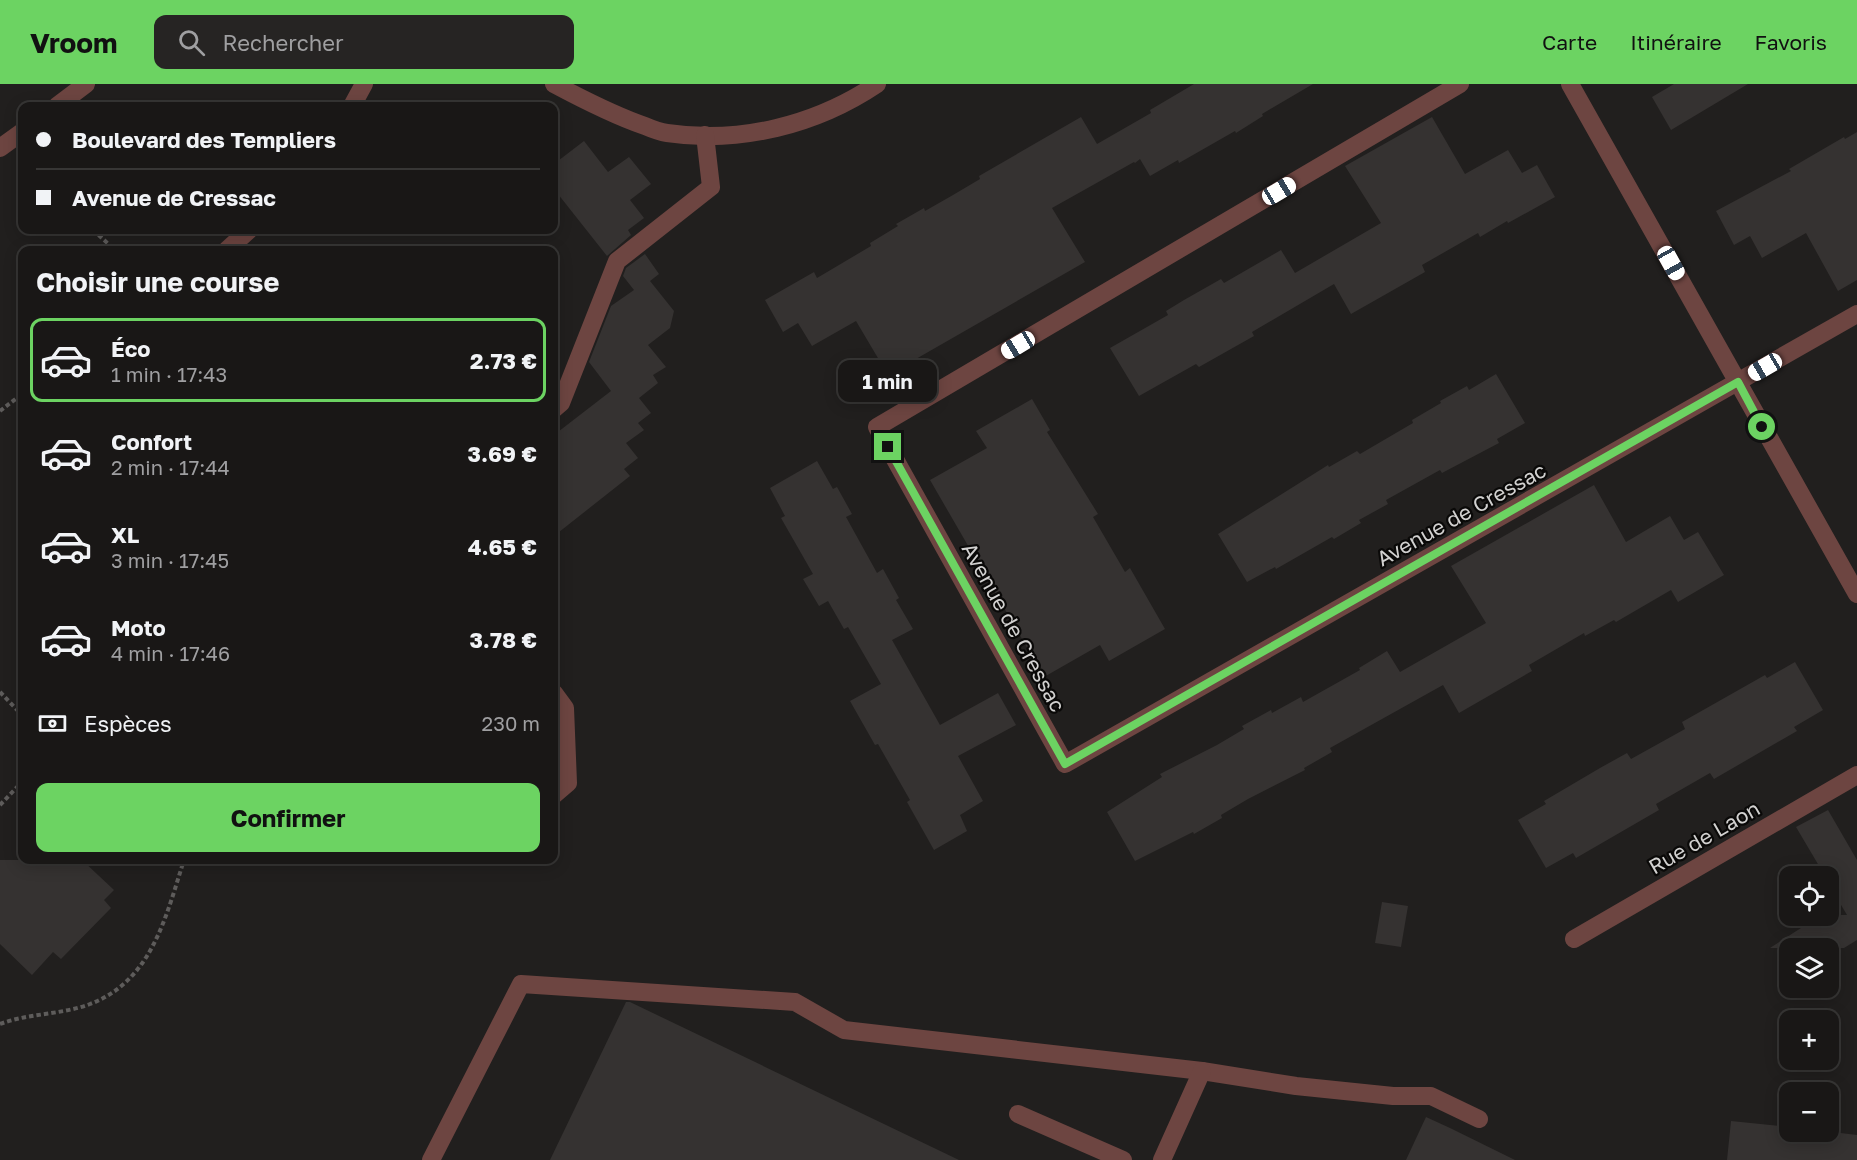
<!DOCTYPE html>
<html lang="fr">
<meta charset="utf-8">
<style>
body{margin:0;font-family:"Golos Text",sans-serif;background:#262423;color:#f1f3f6;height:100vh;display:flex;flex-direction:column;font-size:22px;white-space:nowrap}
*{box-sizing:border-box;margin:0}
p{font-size:20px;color:#9f9fa1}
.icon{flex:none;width:33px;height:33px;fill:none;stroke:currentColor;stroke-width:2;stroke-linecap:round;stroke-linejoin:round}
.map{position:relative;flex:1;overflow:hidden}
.details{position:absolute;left:18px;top:162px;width:540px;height:618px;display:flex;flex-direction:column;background:#191716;border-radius:12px;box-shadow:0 3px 15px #0003,0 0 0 2px #373635}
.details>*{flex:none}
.banner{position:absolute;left:18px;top:18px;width:540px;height:132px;border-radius:12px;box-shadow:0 3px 15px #0003,0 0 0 2px #373635;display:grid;align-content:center;height:132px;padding:0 18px;background:#191716}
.fabs{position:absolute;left:1779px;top:782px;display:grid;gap:12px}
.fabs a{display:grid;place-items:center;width:60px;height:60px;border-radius:12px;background:#191716;box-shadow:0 3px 15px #0003,0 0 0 2px #373635;font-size:30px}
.end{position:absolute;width:27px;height:27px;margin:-14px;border:8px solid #6cd362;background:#111;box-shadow:0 0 0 3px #111}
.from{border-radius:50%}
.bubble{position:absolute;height:42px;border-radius:12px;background:#191716;box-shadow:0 3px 15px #0003,0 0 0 2px #373635;font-size:20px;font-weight:700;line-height:42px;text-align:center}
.car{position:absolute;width:18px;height:36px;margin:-18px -9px;border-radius:8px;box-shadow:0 0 4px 2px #0007;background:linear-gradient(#fff 24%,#345 0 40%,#fff 0 76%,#345 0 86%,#fff 0)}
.banner b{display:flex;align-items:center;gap:21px;height:57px;font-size:22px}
.banner b+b{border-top:2px solid #373635}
.banner i{width:15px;height:15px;background:#f1f3f6}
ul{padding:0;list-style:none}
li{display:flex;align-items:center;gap:18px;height:84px;margin:0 12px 9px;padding:0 6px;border:3px solid transparent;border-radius:12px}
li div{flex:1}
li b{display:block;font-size:22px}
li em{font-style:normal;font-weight:700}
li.active{border-color:#6cd362}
li>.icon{width:54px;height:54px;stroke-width:1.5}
h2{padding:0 18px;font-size:27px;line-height:72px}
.pay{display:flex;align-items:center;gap:15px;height:66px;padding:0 18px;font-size:22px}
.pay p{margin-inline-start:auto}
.cta{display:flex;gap:12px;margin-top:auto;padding:12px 18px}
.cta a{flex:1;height:69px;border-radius:12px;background:#6cd362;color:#111;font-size:24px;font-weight:700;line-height:69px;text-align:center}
header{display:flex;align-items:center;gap:36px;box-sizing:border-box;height:84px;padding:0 30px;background:#6cd362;color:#111}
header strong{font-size:28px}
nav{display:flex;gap:33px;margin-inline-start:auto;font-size:21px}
.search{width:420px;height:54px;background:#262423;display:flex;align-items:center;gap:15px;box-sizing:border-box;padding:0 21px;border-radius:12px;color:#9f9fa1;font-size:22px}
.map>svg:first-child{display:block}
.building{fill:#353231}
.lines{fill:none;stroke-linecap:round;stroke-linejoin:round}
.path{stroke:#5e5c5b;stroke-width:4;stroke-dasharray:4.5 3;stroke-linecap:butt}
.minor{stroke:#6d4541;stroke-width:18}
.route{stroke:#6cd362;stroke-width:8}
.labels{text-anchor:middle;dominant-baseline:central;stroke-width:4.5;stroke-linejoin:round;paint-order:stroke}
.street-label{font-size:21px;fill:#d2d1d0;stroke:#0a0908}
</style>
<header>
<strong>Vroom</strong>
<div class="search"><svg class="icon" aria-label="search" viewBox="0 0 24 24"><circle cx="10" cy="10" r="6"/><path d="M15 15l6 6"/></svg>Rechercher</div>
<nav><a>Carte</a><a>Itinéraire</a><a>Favoris</a></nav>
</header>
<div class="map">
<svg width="1857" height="1076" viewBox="0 0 1857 1076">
<rect width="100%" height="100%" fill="#211f1e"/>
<!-- building -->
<g class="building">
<path d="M1194,0H1313L1262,30L1263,32L1236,49L1235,47L1179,79L1178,76L1150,92L1140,75L1135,79L1134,78L1052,124L1085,178L888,291L856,237L812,262L798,239L783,248L765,216L814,188L817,194L871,162L870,159L898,142L896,140L924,124L925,127L953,111L980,95L979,92L1081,33L1097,60L1151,29L1150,26Z"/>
<path d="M1674,0H1748L1671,46L1652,13Z"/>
<path d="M1432,33L1465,90L1508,66L1522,89L1537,81L1555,113L1508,139L1507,137L1480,153L1478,149L1422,181L1425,188L1351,230L1334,200L1252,248L1254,252L1199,283L1196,280L1139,312L1110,264L1168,231L1166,227L1184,216L1221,195L1224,199L1281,166L1295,189L1381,139L1345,82Z"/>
<path d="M1857,48V196L1838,207L1806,149L1762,174L1750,152L1734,161L1716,127L1791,87L1789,85L1844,53L1845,55Z"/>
<path d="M584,57L608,88L629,73L651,100L630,116L644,134L628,146L631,151L607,172L554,105V80Z"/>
<path d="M645,170L659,190L650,197L674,227L670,244L648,261L666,283L653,291L658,299L639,314L651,329L638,339L644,346L626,359L638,374L624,385L630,392L554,452V351L611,307L589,278L611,222L634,206L623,192L626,184Z"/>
<path d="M1496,290L1525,339L1497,355L1499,359L1442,389L1440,386L1386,416L1388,420L1359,436L1361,439L1334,455L1332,453L1276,485L1275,483L1247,498L1218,450L1328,381L1329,383L1357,367L1360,370L1413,339L1412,336L1441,319L1440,317L1467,302L1469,306Z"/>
<path d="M1032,315L1050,346L1047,348L1098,430L1093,433L1125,488L1130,484L1165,545L1109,577L1100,561L1044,593L930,396L987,364L976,347Z"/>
<path d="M817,377L833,405L837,403L852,430L846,433L877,489L883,485L899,514L896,516L913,545L892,556L940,641L998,609L1016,641L958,672L983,717L960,731L967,747L934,766L907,718L910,716L878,660L875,661L850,617L881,600L848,543L844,545L828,517L819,522L803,495L813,490L781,434L785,432L770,404Z"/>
<path d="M1594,401L1626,458L1670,432L1684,456L1698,448L1724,491L1678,518L1671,506L1616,538L1614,536L1585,552L1584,549L1529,581L1532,587L1459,629L1443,601L1330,664L1332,668L1304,684L1305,686L1248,715L1221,731L1222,734L1194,750L1193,748L1135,777L1107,728L1162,693L1160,690L1217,661L1244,645L1242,642L1271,626L1272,629L1301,613L1303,618L1360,586L1359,584L1387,567L1400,588L1486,539L1451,482Z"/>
<path d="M1795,578L1823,626L1794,643L1797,647L1714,695L1710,689L1656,720L1659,726L1576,774L1573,769L1546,784L1518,736L1546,720L1544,717L1600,684L1627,669L1631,675L1685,645L1682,638L1765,591L1767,594Z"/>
<path d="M1828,726L1857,776V856L1844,864H1770L1801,844L1794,831H1847L1828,799V792H1825L1796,743Z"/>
<path d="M0,776H82L114,806L104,816L111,824L61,875L53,868L32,891L0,860Z"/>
<path d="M1382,818L1408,822L1401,863L1375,859Z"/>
<path d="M626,918H630L959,1076H550Z"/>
<path d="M1426,1033L1450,1044L1515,1076H1406Z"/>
<path d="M1731,1037L1790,1043V1047H1824L1857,1051V1076H1727Z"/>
</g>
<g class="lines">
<!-- path -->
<g class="path">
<path d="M93,146L115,166"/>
<path d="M0,327L22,310"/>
<path d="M0,608L22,631"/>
<path d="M0,721L22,698"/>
<path d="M0,940C29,929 61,931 90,920C152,897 166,832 184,776"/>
</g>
<!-- minor -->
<g class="minor">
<path d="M554,0C584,16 613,31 645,42C652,45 660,48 667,49C740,60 816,41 877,0"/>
<path d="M1460,0L877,343L1065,680L1857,230"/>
<path d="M1570,0L1857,510"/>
<path d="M57,22L86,0"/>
<path d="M352,22L364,0"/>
<path d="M0,64L22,48"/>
<path d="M227,166L249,146"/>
<path d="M554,325L561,319L617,177L711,103L705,51"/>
<path d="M554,609L565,624L568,699L554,711"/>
<path d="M1574,855L1857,691"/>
<path d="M1018,1030L1123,1076"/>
<path d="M431,1076L521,900L795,918L844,946L1202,987L1296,1002L1393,1012H1431L1479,1035"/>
<path d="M1162,1076L1202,987"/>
</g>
</g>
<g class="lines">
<!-- route -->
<path class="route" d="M888,363L1065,680L1738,298L1762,343"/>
</g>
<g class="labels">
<!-- street labels -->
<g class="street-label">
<text transform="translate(1461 430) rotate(-29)">Avenue de Cressac</text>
<text transform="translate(1014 543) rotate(61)">Avenue de Cressac</text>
<text transform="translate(1704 753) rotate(-30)">Rue de Laon</text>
</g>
</g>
</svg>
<div class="fabs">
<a><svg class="icon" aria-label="locate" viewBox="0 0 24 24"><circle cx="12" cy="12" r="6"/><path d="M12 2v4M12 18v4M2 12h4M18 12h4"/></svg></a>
<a><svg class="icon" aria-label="layers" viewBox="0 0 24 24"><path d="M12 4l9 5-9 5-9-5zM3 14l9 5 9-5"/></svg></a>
<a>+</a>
<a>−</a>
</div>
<i class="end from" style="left:1762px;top:343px"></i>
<i class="end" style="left:888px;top:363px"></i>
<div class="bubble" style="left:838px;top:276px;width:99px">1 min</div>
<i class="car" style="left:1279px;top:107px;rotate:59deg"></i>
<i class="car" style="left:1671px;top:179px;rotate:151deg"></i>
<i class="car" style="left:1018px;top:261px;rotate:239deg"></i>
<i class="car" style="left:1765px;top:283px;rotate:240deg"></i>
<div class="banner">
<b><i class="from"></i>Boulevard des Templiers</b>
<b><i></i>Avenue de Cressac</b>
</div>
<section class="details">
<h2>Choisir une course</h2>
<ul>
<li class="active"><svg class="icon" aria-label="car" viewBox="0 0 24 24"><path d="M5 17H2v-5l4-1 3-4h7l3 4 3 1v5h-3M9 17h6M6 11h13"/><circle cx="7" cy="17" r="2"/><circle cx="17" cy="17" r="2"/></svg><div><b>Éco</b><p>1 min · 17:43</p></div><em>2.73 €</em></li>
<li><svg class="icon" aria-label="car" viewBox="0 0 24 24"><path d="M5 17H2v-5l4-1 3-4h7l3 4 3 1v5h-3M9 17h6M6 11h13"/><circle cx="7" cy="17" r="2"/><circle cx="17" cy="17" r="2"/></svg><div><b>Confort</b><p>2 min · 17:44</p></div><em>3.69 €</em></li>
<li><svg class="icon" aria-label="car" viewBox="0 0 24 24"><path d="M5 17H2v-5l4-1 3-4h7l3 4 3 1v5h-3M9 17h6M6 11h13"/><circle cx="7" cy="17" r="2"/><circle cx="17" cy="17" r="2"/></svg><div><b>XL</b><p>3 min · 17:45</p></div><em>4.65 €</em></li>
<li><svg class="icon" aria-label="car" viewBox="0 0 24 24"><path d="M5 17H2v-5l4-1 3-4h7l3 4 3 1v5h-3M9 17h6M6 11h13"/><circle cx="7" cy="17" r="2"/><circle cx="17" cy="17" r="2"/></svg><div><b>Moto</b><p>4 min · 17:46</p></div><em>3.78 €</em></li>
</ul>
<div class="pay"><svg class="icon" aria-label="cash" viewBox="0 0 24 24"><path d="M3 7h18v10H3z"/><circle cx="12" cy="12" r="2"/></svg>Espèces<p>230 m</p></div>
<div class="cta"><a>Confirmer</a></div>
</section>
</div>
